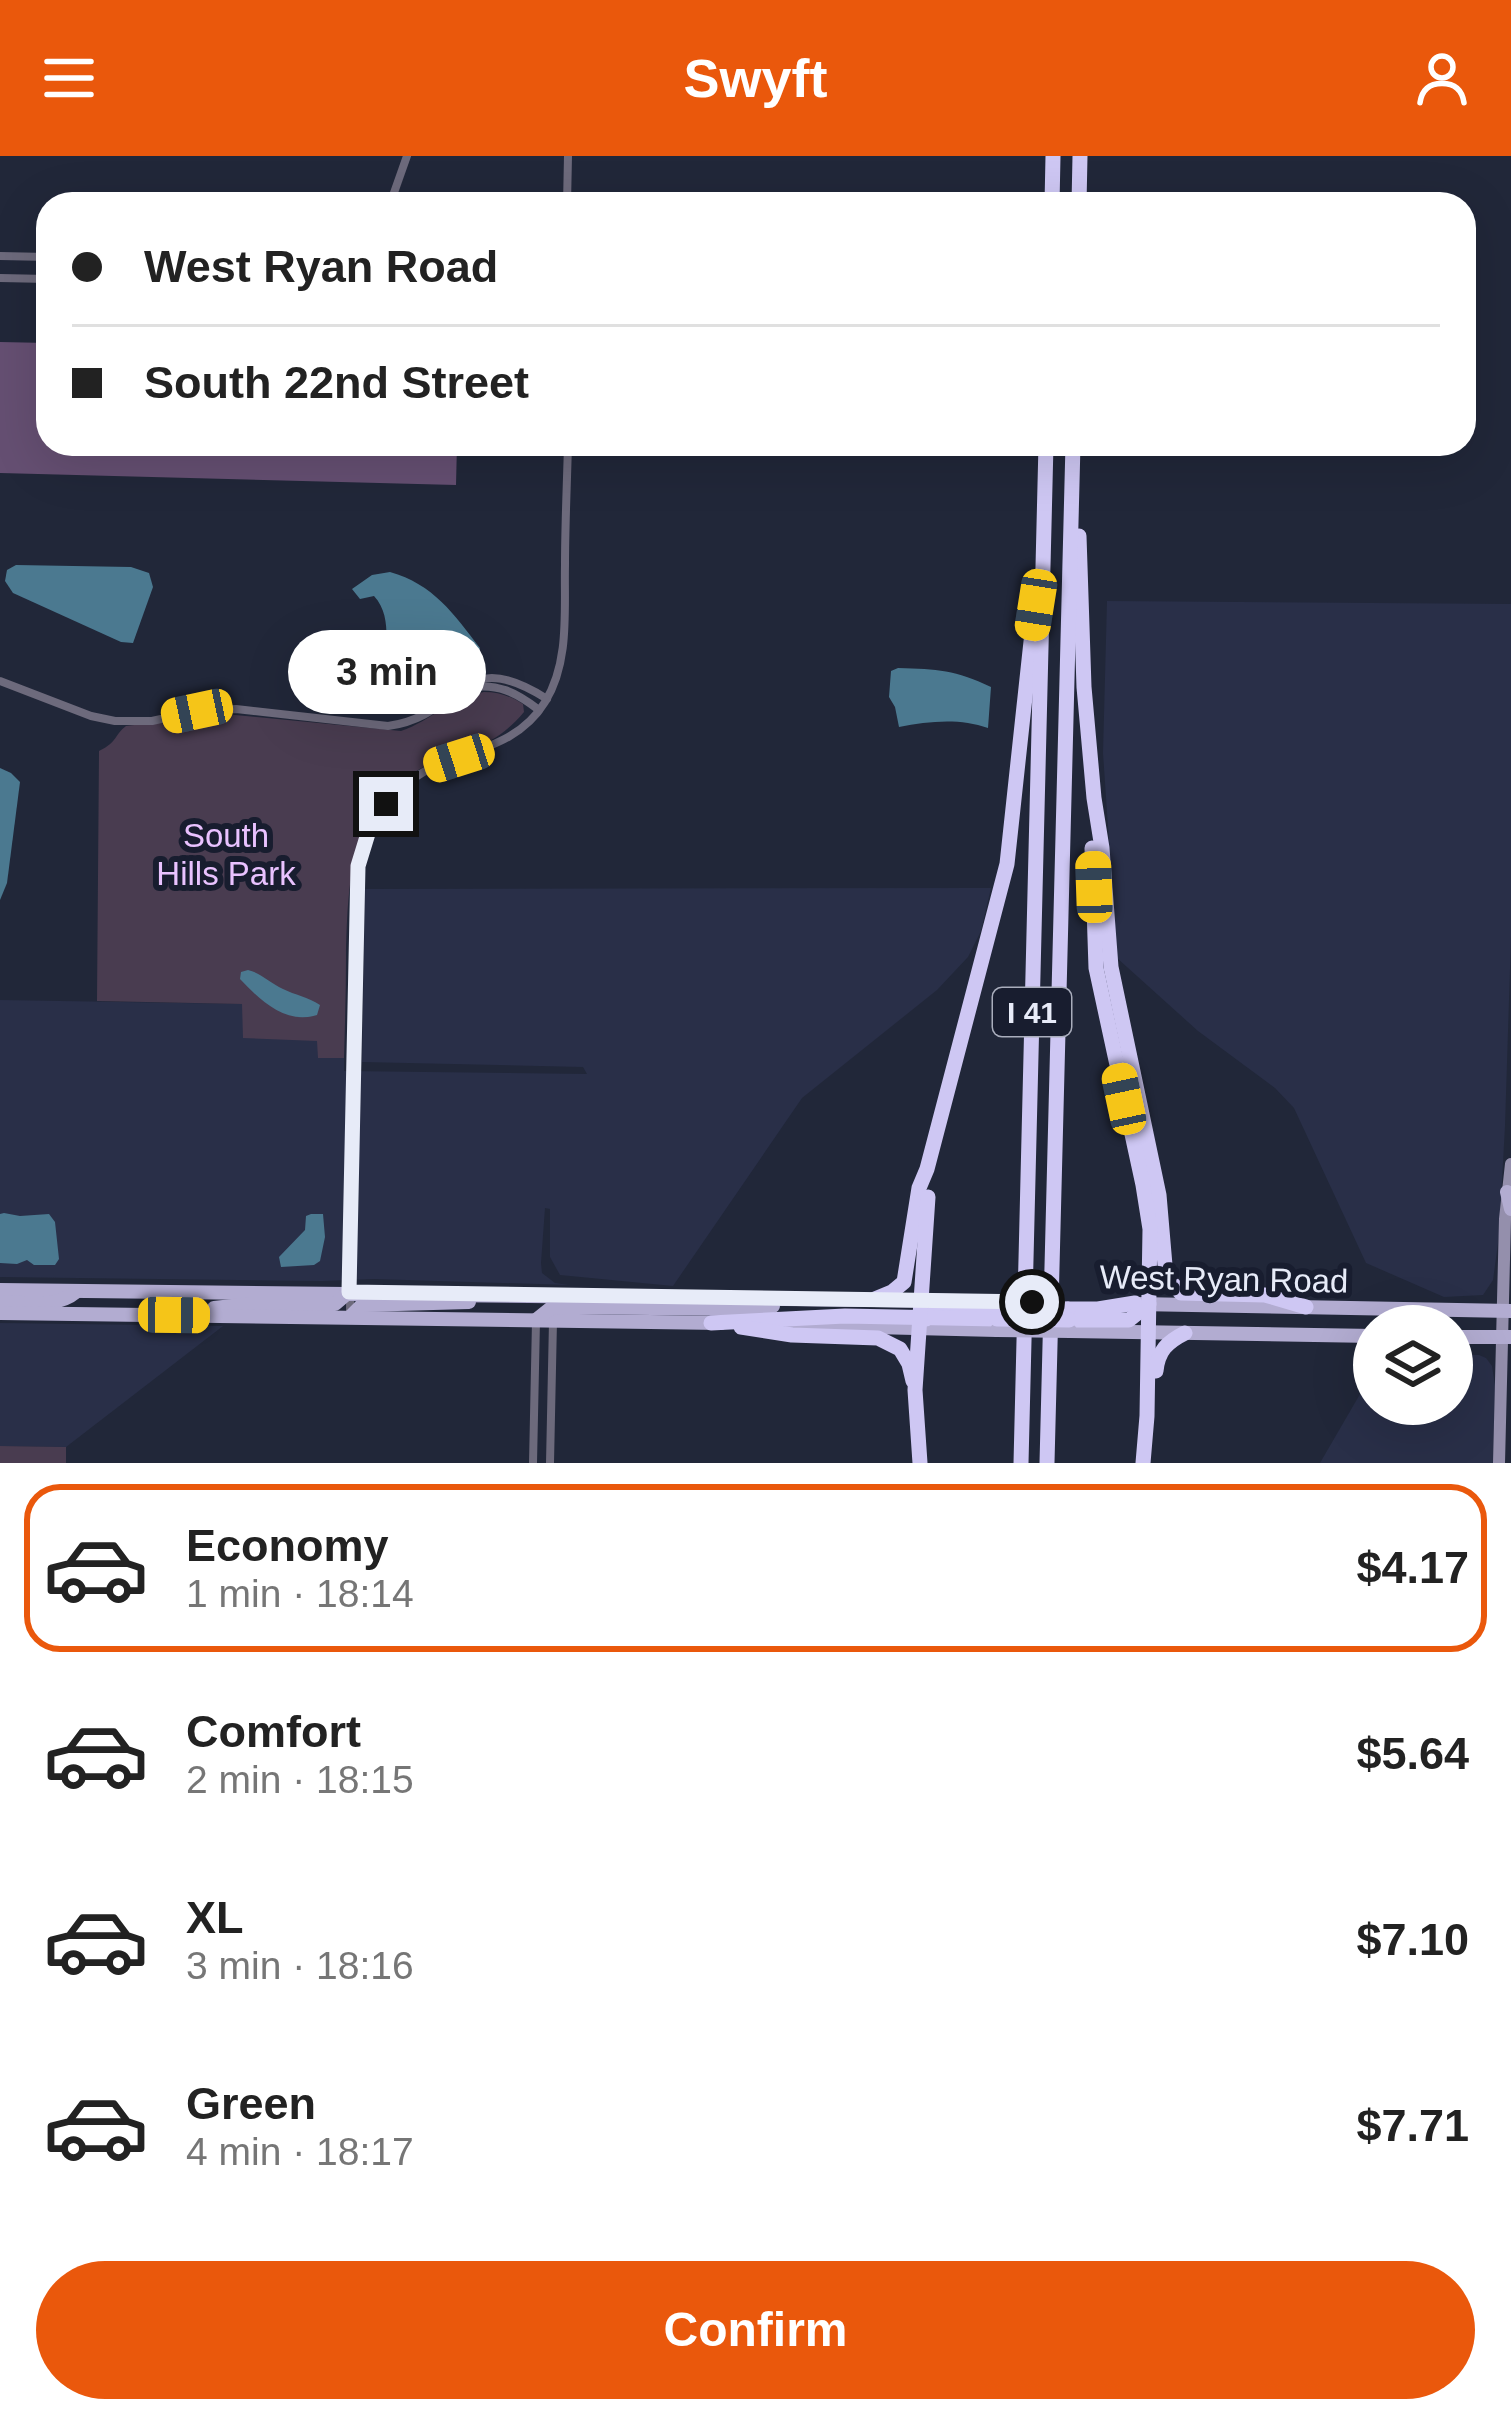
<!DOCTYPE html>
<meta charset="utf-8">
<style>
body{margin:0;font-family:Arial,sans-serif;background:#f2f2f2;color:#222;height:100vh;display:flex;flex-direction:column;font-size:45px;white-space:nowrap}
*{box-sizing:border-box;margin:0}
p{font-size:39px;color:#767676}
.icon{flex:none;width:66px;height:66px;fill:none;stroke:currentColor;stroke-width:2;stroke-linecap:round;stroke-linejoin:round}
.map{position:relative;height:1307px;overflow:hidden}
.sheet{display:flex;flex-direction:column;background:#fff;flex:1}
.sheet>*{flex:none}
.top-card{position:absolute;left:36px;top:36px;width:1440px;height:264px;border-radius:36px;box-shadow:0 12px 48px #0002;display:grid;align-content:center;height:264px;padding:0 36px;background:#fff}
.buttons{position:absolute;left:1353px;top:1149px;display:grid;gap:24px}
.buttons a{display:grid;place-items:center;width:120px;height:120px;border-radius:50%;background:#fff;box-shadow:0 12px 48px #0002;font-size:60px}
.end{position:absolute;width:54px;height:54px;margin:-27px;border:15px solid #e7ebf8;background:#111;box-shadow:0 0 0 6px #111}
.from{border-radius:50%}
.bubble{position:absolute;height:84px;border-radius:42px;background:#fff;box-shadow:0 12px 48px #0002;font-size:39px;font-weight:700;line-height:84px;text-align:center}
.car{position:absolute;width:36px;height:72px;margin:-36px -18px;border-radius:15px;box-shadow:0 0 9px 3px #0007;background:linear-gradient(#f5c518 24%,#345 0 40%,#f5c518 0 76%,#345 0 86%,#f5c518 0)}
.top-card b{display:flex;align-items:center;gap:42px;height:114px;font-size:45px}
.top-card b+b{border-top:3px solid #e0e0e0}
.top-card i{width:30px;height:30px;background:#222}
ul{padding:21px 0 0;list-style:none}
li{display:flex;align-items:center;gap:36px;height:168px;margin:0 24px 18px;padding:0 12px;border:6px solid transparent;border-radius:36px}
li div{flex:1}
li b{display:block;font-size:45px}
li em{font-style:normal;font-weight:700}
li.active{border-color:#ea580c}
li>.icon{width:108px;height:108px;stroke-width:1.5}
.action{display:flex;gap:24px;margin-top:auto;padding:24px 36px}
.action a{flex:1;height:138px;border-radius:72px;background:#ea580c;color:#fff;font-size:48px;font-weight:700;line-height:138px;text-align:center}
header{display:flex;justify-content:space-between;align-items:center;height:156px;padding:0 36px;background:#ea580c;color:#fff;font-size:54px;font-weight:700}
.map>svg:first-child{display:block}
.built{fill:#292f48}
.green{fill:#493c50}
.forest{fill:#654f72}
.water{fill:#4b7990}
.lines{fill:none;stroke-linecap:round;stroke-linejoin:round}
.street{stroke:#6d6a7c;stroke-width:8}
.secondary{stroke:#948fac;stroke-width:12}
.primary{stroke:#b2acd1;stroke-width:14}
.highway{stroke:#cec7f3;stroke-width:15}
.primary-bridge{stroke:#b2acd1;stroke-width:14}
.highway-bridge{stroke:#cec7f3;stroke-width:15}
.route{stroke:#e7ebf8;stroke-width:15}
.labels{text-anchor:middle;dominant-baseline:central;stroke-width:12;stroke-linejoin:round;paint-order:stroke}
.shield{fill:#181d2f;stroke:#a9adbc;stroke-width:3}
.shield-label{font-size:30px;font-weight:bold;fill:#e7ebf8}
.park-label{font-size:33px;fill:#e9c2ff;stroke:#181d2f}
.street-label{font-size:33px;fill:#e7ebf8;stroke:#181d2f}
</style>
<header><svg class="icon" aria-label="menu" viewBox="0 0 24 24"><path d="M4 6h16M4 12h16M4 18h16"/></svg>Swyft<svg class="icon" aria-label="person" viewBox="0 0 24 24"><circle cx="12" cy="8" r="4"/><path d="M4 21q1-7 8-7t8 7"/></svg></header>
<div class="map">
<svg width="1511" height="1307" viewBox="0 0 1511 1307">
<rect width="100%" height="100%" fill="#212739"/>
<!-- built -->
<g class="built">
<path d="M1107,445L1511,448V781L1505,970L1499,1080L1493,1124L1483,1139L1444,1141L1366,1107L1294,952L1275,932L1198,875L1117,802L1103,597Z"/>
<path d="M991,732L981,775L968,801L937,834L802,942L673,1130L560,1119L550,1101V1053L545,1052L541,1107L542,1117L555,1127L569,1129L374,1123L322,1125L0,1121V844L242,848L318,885V902H344V915L587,918L583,911L362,906L365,733Z"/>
<path d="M0,1167L223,1170L66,1291L0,1290Z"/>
<path d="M1452,1198L1479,1199L1486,1202L1492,1210L1495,1229L1493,1307H1320L1374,1214V1248H1452Z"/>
</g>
<!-- green -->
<g class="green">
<path d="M484,536C499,536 510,540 523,548L524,556C486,601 457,590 413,617C348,657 348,733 346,800C346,834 345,868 344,902H318L317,885L243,882L242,848L97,845L99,595C118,586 114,579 126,570L225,558L401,575C431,565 451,541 484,536Z"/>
<path d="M0,1290L66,1291V1307H0Z"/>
</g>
<!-- forest -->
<path class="forest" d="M0,186L48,187V288H457L456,329L0,317Z"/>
<!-- water -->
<g class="water">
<path d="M16,409L131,411L149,417L153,431L133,487L121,486L13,437L5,425L7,414Z"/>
<path d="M390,416C433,428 454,458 480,492L476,502L414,543L402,541C398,536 394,531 391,525C380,498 396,464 374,440L360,443L352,433L372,419Z"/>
<path d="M898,512C938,513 955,514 991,531L988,572C960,562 929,565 899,571L895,551L889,541L891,515Z"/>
<path d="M0,612L11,617L20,626L7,727L0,744Z"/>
<path d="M248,814C261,817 270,827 283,833C295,839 308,841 320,849L317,859C285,869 260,844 240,823L241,816Z"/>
<path d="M4,1057L20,1060L49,1058L55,1066L59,1103L55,1109H34L27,1104L17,1108L0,1107V1058Z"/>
<path d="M311,1058H323L325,1081L320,1105L314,1109L281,1111L279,1101L305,1074L306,1060Z"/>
</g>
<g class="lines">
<!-- street -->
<g class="street">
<path d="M390,48L407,0"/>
<path d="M567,48L568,0"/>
<path d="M0,100L48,101"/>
<path d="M0,122L48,123"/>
<path d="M0,525L91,560L115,565H152L197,555L236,553L388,570C464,560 459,487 547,543"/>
<path d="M468,532C497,526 517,537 539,554"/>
<path d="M350,1159L352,911L360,699C374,661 396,626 436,610C477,593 520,587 545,546C570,506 564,453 565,409C565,369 567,328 568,288"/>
<path d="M533,1307L536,1165"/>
<path d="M550,1307L553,1165"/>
</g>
<!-- secondary -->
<path class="secondary" d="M1499,1307L1505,1063L1511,1008"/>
<!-- primary -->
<g class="primary">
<path d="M1507,1036L1511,1053"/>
<path d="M0,1134L962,1145"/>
<path d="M0,1146C25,1146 56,1153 76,1136"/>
<path d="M1138,1148L1511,1155"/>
<path d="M214,1152L251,1148H335L349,1136"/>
<path d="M0,1157L721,1167"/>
<path d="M350,1161L362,1149L469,1146"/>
<path d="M536,1164L551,1152L569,1151L734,1153L773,1150"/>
<path d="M791,1169L997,1174"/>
<path d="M1070,1175L1374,1180"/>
<path d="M1452,1181H1511"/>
</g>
<!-- highway -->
<g class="highway">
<path d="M1052,48L1053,0"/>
<path d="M1079,48L1080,0"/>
<path d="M1079,380L1084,531L1094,642L1102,692L1111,811L1159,1039L1166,1121L1181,1137L1265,1139L1306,1151"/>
<path d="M1092,692L1096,812L1143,1029L1150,1073L1147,1260L1143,1307"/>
<path d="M875,1143L892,1136L904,1126L919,1032L927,1013L1007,708L1033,467"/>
<path d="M1068,1153H1098L1135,1147"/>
<path d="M926,1163C944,1144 972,1151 997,1151"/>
<path d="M1069,1164H1129L1149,1148"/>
<path d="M711,1167L845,1160L997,1163"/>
<path d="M741,1171L792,1179L878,1182L900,1193L909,1208L913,1225"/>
<path d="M1156,1215C1158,1195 1167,1186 1185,1177"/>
<path d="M920,1307L915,1234L928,1041"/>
<path d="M1021,1307L1046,288"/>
<path d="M1047,1307L1073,288"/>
</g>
<!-- primary-bridge -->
<path class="primary-bridge" d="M997,1174L1070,1175"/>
<!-- highway-bridge -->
<g class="highway-bridge">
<path d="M997,1151L1068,1153"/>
<path d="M997,1163L1069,1164"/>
</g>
</g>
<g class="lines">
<!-- route -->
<path class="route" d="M386,648L370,671L358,710L349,1136L1032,1146"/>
</g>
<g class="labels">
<!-- shield labels -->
<rect class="shield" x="993" y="832" width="78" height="48" rx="9"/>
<g class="shield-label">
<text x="1032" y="856">I 41</text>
</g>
<!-- park labels -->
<g class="park-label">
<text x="226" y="679">South<tspan x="226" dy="38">Hills Park</tspan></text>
</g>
<!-- street labels -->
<g class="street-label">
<text transform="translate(1224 1123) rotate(1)">West Ryan Road</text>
</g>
</g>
</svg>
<div class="buttons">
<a><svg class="icon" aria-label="layers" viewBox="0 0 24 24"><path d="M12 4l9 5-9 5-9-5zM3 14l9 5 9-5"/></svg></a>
</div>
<i class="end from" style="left:1032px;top:1146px"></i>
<i class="end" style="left:386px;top:648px"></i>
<div class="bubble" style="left:288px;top:474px;width:198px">3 min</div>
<i class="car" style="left:1036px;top:449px;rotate:189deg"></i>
<i class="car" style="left:197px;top:555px;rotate:258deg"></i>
<i class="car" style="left:459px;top:602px;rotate:252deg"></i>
<i class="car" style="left:1094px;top:731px;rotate:358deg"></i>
<i class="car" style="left:1124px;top:943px;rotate:348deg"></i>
<i class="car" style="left:174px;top:1159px;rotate:91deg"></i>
<div class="top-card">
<b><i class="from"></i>West Ryan Road</b>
<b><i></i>South 22nd Street</b>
</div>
</div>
<section class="sheet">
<ul>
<li class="active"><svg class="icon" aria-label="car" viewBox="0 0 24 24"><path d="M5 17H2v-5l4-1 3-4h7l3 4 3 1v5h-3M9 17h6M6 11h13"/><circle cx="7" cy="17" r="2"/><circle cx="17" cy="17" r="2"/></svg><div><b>Economy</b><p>1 min · 18:14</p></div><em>$4.17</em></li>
<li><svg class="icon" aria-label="car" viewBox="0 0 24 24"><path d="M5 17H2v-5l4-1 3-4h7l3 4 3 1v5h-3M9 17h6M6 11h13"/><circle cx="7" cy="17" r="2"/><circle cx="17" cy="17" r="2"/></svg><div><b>Comfort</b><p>2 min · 18:15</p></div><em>$5.64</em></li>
<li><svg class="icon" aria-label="car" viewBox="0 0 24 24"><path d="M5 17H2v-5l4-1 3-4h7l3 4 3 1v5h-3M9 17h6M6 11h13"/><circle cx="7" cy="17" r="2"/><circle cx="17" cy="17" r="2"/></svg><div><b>XL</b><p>3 min · 18:16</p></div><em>$7.10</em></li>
<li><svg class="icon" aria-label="car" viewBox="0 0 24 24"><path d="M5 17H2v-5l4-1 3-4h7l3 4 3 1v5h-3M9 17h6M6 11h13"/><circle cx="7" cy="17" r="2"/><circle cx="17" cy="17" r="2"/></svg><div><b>Green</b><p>4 min · 18:17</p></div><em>$7.71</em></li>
</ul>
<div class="action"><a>Confirm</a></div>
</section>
